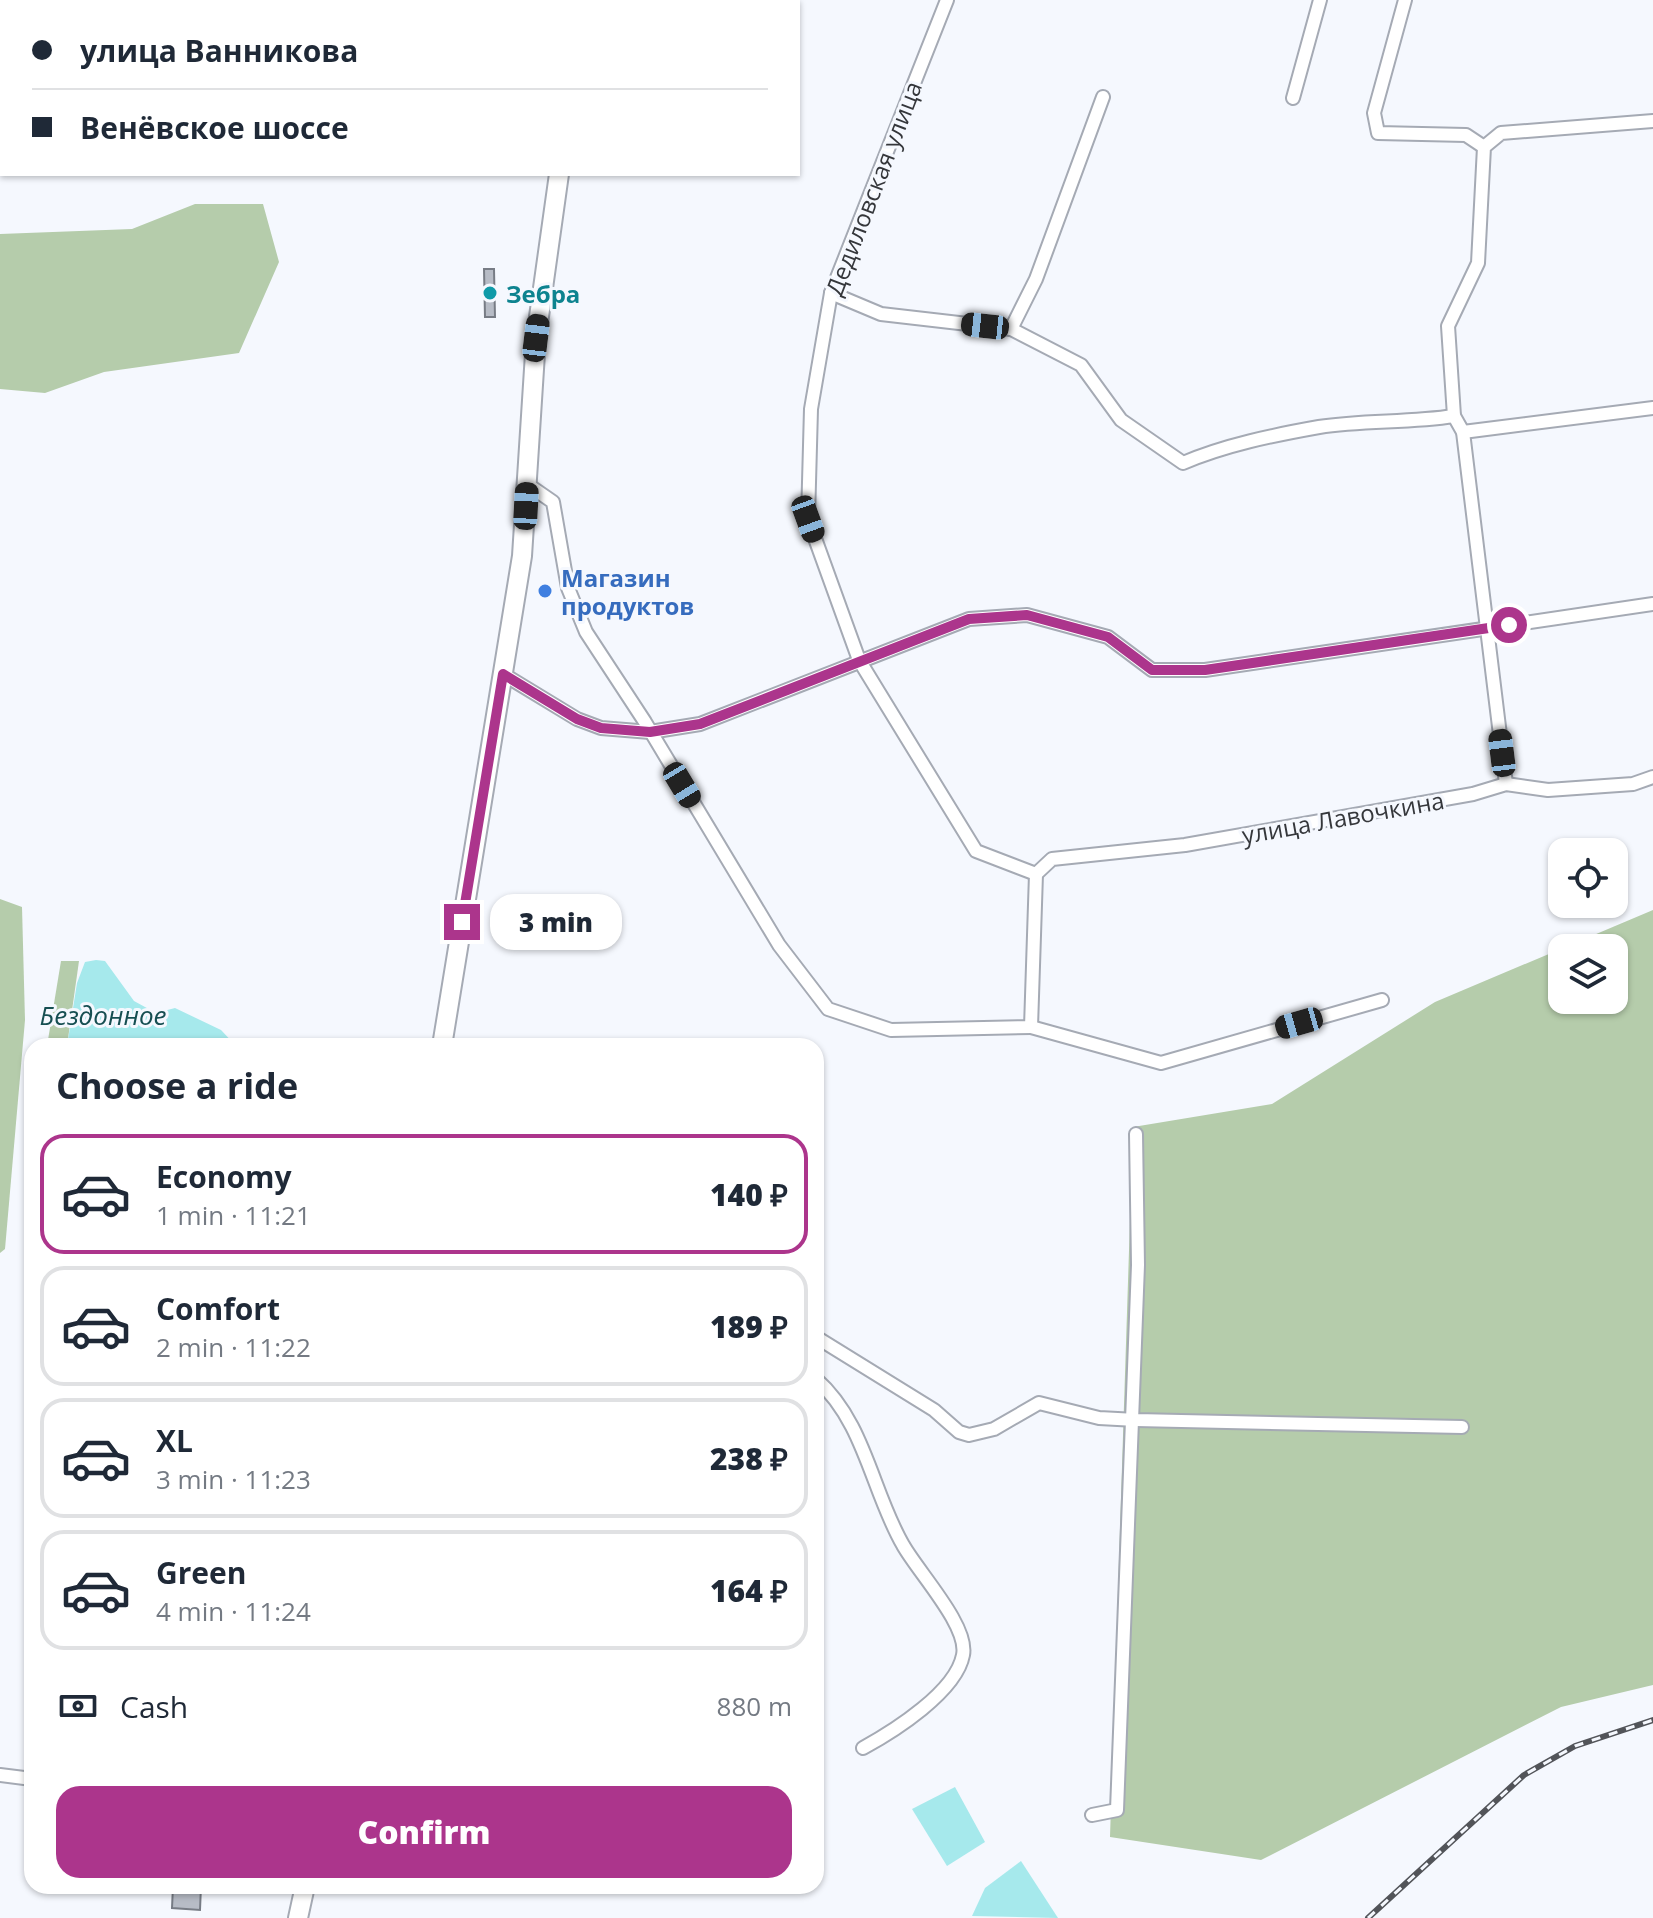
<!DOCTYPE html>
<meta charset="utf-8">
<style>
body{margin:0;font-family:"Open Sans",sans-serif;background:#f6f6f7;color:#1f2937;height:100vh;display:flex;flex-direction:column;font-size:30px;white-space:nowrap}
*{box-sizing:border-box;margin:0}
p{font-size:26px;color:#747a83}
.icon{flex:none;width:44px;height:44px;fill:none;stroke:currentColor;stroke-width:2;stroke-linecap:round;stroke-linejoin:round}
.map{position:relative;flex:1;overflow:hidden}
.side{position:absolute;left:24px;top:1038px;width:800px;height:856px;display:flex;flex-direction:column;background:#fff;border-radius:24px;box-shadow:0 2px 6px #0004}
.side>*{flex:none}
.hud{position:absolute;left:0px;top:0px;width:800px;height:176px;box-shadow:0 2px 6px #0004;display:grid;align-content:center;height:176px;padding:0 32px;background:#fff}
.fabs{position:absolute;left:1548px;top:838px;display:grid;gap:16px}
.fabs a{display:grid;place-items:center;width:80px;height:80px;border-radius:16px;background:#fff;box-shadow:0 2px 6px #0004;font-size:40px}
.end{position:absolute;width:36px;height:36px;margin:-18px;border:10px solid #ac358c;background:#fff;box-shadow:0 0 0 4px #fff}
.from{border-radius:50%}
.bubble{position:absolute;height:56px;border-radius:24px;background:#fff;box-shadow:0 2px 6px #0004;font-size:26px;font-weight:800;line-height:56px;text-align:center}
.car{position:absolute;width:24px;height:48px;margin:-24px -12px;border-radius:10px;box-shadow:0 0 6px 2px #0007;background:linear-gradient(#222 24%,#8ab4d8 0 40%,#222 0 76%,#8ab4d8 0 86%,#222 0)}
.hud b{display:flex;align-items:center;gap:28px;height:76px;font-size:30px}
.hud b+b{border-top:2px solid #e0e1e3}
.hud i{width:20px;height:20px;background:#1f2937}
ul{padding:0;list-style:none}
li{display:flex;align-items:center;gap:24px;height:120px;margin:0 16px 12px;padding:0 16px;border:4px solid #e0e1e3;border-radius:24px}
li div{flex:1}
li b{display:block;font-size:30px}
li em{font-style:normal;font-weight:800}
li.selected{border-color:#ac358c}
li>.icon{width:72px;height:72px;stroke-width:1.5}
h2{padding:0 32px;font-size:36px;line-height:96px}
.pay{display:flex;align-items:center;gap:20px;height:88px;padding:0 32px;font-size:30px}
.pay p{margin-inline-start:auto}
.primary-button{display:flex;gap:16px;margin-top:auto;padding:16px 32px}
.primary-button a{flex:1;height:92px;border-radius:24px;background:#ac358c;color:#fff;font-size:32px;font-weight:800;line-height:92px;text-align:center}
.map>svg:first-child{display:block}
.green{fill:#b5ccab;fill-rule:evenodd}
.water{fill:#a6e9ec}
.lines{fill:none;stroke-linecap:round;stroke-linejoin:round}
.stream{stroke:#a6e9ec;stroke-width:3}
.river{stroke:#a6e9ec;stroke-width:18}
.building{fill:#b7bcc6;stroke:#777c85;stroke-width:2}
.minor-casing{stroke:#a5aab4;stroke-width:16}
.secondary-casing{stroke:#a5aab4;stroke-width:20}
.primary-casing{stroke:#a5aab4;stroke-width:22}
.minor{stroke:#fff;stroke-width:12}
.secondary{stroke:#fff;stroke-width:16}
.primary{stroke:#fff;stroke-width:18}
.rail-casing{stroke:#525459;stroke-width:6}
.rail{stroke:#f5f8fe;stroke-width:3;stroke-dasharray:9;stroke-linecap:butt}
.route{stroke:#ac358c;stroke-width:10}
.culture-dot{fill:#0f9aa8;stroke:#f5f8fe;stroke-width:3}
.shop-dot{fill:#3f7fe0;stroke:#f5f8fe;stroke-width:3}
.labels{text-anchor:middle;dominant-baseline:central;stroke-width:6;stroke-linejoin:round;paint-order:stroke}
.street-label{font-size:24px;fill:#35373b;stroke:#f5f8fe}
.culture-label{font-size:24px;font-weight:bold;fill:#0d838f;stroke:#f5f8fe;text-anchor:start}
.shop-label{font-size:24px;font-weight:bold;fill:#366cbe;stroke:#f5f8fe;text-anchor:start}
.water-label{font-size:26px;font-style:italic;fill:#164f52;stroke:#f5f8fe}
</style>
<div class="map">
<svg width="1653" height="1918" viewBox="0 0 1653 1918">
<rect width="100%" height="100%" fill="#f5f8fe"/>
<!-- green -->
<g class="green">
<path d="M195,204H263L279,262L239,353L104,372L45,393L0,389V234L132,229Z"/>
<path d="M0,899L22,907L25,1020L5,1249L0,1253Z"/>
<path d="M1653,910V1685L1561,1707L1261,1860L1110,1837L1133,1127L1272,1104L1435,1002ZM1562,948H1614V1000H1562Z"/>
<path d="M61,961H79L67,1046H47Z"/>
</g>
<!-- water -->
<g class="water">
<path d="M96,960L105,961L134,1001L156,1013L175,1008L221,1030L236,1046H67L77,983L85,962Z"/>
<path d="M955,1787L985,1842L947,1866L912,1809Z"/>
<path d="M1021,1861L1058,1918L972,1916L985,1888Z"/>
</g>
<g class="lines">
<!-- stream -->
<path class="stream" d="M404,0L406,2"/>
<!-- river -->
<g class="river">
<path d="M37,2V0"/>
<path d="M0,86L2,85"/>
</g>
</g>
<!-- building -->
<g class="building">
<path d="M484,269H494L495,317H485Z"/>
<path d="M173,1886H201L200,1910L172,1908Z"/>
</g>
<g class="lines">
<defs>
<g id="minor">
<path d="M947,0L831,293L811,409L808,519L859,660L976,851L1036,874"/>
<path d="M1405,0L1374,113L1378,133L1466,135L1484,147"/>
<path d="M1293,98L1320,0"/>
<path d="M831,293L881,314L1011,329L1081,365L1121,420L1183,463C1225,445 1274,435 1319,427C1364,420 1409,423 1454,416"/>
<path d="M1011,329L1036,279L1103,97"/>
<path d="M1463,432L1653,408"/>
<path d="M527,484L553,502L568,588L586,632L645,722L779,945L828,1009L891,1030L1031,1027L1036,874"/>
<path d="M503,674L577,719L601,728L650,732L700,724L969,619L1027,615L1108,637L1152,670H1205L1653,604"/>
<path d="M1506,784L1463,432L1454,416L1448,326L1478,263L1484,147L1501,133L1653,121"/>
<path d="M1036,874L1052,859L1185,845L1473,794L1506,784L1548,790L1633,784L1653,777"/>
<path d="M1031,1027L1161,1063L1382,1000"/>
<path d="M816,1337L934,1410L959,1432L969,1435L994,1429L1039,1403L1099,1418L1136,1420L1462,1427"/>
<path d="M816,1379C865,1422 872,1492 903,1545C918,1572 969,1626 963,1655C956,1692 894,1731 863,1748"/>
<path d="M0,1775L32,1779"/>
<path d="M1092,1815L1117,1810L1138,1265L1136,1134"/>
</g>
<path id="secondary" d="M441,0L444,2"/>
<g id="primary">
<path d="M602,2L604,0"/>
<path d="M442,1046L522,556L536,338L559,174"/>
<path d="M298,1918L305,1886"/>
</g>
</defs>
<!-- minor casing -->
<use href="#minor" class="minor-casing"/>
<!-- secondary casing -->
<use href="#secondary" class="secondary-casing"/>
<!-- primary casing -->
<use href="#primary" class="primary-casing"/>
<!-- minor -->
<use href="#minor" class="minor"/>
<!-- secondary -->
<use href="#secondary" class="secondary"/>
<!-- primary -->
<use href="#primary" class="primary"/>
<defs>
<path id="rail" d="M1368,1918L1524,1775L1575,1746L1653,1720"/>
</defs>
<!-- rail casing -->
<use href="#rail" class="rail-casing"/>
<!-- rail -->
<use href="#rail" class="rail"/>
</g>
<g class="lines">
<!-- route -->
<path class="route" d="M462,922L503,674L577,719L601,728L650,732L700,724L969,619L1027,615L1108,637L1152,670H1205L1509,625"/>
</g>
<!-- markers -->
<circle class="culture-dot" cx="490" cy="293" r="8"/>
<circle class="shop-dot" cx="545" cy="591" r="8"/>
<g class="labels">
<!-- street labels -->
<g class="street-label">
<text transform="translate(873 188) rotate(-69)">Дедиловская улица</text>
<text transform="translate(1343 817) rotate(-10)">улица Лавочкина</text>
</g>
<!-- culture labels -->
<g class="culture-label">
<text x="506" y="293">Зебра</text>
</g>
<!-- shop labels -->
<g class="shop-label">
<text x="561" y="577">Магазин<tspan x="561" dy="28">продуктов</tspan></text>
</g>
<!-- water labels -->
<g class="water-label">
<text x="103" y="1015">Бездонное</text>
</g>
</g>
</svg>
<div class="fabs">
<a><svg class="icon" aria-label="locate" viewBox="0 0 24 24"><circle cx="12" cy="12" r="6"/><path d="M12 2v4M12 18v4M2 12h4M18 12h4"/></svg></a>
<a><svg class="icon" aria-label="layers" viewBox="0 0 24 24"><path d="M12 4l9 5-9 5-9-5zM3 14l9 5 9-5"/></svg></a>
</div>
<i class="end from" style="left:1509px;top:625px"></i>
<i class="end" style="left:462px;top:922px"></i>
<div class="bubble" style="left:490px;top:894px;width:132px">3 min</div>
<i class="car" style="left:985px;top:326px;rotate:276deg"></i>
<i class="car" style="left:536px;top:338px;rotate:7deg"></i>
<i class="car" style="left:526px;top:506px;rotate:3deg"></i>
<i class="car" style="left:808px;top:519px;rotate:160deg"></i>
<i class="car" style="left:1502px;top:753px;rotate:353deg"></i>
<i class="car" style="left:682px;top:785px;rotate:149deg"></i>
<i class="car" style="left:1299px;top:1023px;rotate:254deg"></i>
<div class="hud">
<b><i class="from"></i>улица Ванникова</b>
<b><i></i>Венёвское шоссе</b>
</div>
<section class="side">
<h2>Choose a ride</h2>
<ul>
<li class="selected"><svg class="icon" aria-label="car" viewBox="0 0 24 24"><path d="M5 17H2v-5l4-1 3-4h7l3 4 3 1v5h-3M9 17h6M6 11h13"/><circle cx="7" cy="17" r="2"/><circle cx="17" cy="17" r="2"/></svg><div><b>Economy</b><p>1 min · 11:21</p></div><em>140 ₽</em></li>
<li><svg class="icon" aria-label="car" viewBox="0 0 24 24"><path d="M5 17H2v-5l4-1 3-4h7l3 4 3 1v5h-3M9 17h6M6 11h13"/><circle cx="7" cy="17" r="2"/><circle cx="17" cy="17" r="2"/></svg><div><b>Comfort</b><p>2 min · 11:22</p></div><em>189 ₽</em></li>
<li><svg class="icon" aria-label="car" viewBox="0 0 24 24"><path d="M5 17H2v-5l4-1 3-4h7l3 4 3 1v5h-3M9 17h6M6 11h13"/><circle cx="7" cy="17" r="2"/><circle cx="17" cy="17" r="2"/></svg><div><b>XL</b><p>3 min · 11:23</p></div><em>238 ₽</em></li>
<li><svg class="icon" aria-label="car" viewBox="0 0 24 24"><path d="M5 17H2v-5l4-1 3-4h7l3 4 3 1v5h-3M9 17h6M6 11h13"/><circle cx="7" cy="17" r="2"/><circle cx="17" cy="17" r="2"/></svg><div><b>Green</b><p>4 min · 11:24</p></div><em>164 ₽</em></li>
</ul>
<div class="pay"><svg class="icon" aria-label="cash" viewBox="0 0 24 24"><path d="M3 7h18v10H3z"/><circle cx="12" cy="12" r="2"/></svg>Cash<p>880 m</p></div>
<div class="primary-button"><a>Confirm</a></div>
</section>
</div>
